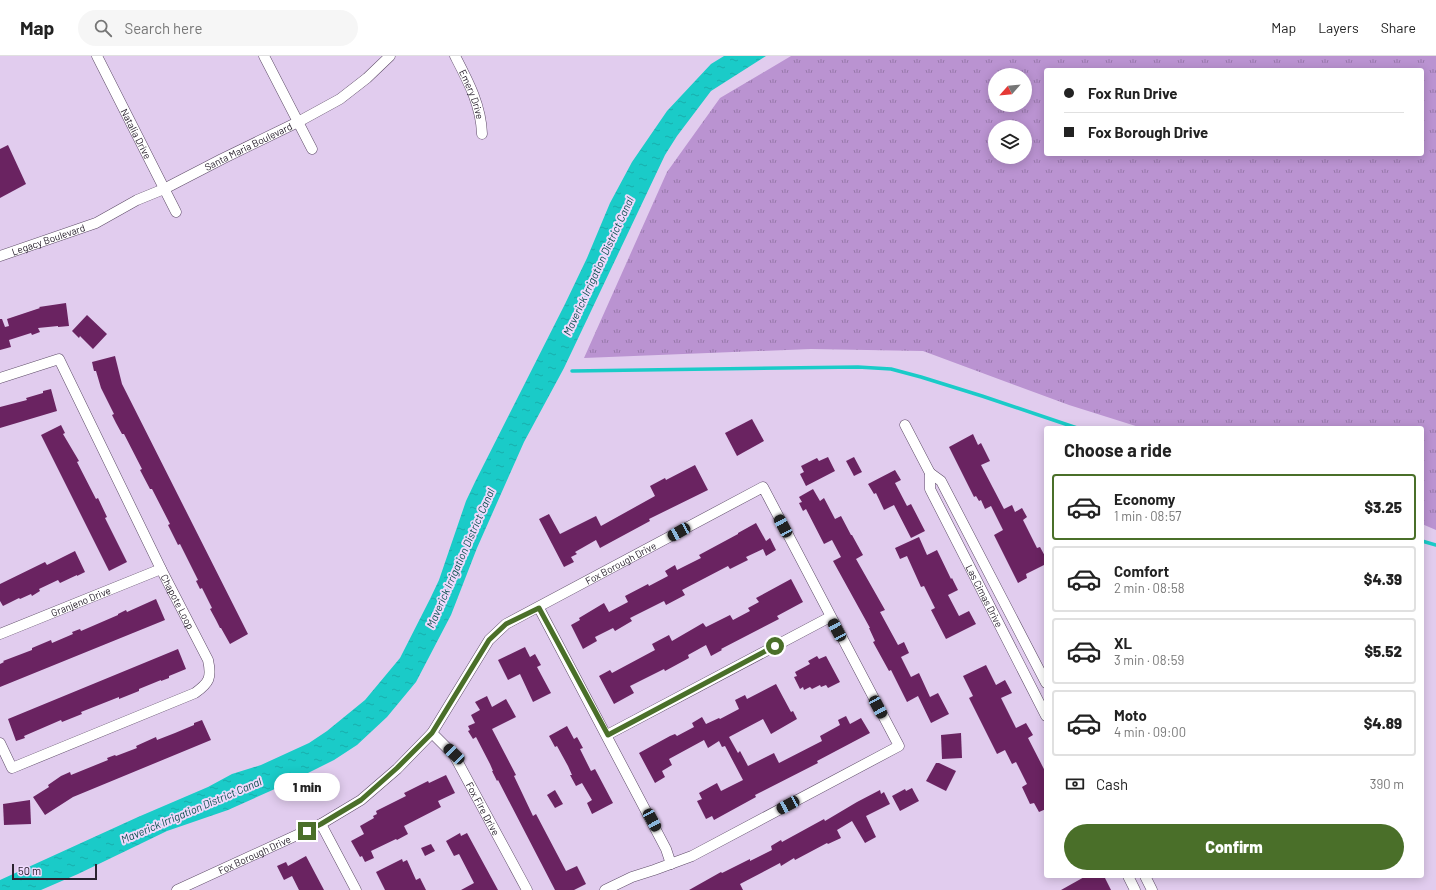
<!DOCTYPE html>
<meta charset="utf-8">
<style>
body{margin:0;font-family:Barlow,sans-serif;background:#f6f6f6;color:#222;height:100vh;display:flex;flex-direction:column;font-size:15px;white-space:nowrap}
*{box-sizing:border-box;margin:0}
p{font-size:13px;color:#767676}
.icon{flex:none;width:22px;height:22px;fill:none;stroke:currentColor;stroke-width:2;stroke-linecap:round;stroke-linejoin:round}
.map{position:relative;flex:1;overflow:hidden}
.details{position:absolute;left:1044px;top:370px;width:380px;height:452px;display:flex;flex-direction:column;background:#fff;border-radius:4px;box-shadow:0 2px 10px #0003}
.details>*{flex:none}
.hud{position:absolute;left:1044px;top:12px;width:380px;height:88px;border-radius:4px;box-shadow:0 2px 10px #0003;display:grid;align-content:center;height:88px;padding:0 20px;background:#fff}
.needle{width:26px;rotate:243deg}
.controls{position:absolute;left:988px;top:12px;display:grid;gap:8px}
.controls a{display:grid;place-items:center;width:44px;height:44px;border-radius:50%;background:#fff;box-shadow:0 2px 10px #0003;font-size:20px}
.scale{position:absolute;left:12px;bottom:10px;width:85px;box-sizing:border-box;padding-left:4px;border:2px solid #2a222f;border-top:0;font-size:11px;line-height:14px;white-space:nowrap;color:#2a222f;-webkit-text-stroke:3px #efd9fc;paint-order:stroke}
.end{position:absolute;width:18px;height:18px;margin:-9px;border:5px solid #4a6f29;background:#fff;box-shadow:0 0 0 2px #fff}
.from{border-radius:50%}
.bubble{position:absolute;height:28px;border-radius:14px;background:#fff;box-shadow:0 2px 10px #0003;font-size:13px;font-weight:800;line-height:28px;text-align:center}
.car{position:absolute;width:12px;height:24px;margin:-12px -6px;border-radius:5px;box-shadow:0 0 3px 1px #0007;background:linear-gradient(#222 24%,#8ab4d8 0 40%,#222 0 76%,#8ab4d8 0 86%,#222 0)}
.hud b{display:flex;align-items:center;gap:14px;height:38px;font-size:15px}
.hud b+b{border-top:1px solid #e0e0e0}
.hud i{width:10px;height:10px;background:#222}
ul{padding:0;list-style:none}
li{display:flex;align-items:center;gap:12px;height:66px;margin:0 8px 6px;padding:0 12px;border:2px solid #e0e0e0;border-radius:4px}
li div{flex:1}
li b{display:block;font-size:15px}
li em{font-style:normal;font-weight:800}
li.active{border-color:#4a6f29}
li>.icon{width:36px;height:36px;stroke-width:1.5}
h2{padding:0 20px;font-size:18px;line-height:48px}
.pay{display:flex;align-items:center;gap:10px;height:44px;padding:0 20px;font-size:15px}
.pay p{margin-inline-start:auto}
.primary-button{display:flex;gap:8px;margin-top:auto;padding:8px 20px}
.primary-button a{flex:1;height:46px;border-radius:24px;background:#4a6f29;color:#fff;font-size:16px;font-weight:800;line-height:46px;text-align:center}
header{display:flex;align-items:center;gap:24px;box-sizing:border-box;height:56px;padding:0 20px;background:#fff;border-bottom:1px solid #e0e0e0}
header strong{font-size:19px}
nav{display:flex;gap:22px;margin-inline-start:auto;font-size:14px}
.search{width:280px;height:36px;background:#f6f6f6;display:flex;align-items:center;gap:10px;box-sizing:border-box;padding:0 14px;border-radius:22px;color:#767676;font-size:15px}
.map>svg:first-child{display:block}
.grass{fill:url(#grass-tufts);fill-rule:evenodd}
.water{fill:url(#water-ripples)}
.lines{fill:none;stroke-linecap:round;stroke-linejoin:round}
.stream{stroke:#1acbc8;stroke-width:3.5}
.building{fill:#6a2361}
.minor-casing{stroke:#5d4b67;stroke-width:11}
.minor{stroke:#fff;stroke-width:10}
.route{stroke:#4a6f29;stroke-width:5}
.labels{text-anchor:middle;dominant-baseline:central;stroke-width:4;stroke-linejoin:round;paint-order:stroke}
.street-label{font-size:10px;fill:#2a222f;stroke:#efd9fc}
.water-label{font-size:11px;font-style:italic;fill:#094f4d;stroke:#efd9fc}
</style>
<header>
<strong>Map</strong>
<div class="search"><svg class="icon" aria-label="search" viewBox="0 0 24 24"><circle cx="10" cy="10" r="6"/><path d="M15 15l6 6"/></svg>Search here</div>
<nav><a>Map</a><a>Layers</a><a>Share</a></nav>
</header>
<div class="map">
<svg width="1436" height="834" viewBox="0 0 1436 834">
<defs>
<pattern id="grass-tufts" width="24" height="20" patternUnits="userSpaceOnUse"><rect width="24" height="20" fill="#ba93d1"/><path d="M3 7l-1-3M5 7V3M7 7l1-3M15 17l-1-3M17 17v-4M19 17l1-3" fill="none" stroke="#9778aa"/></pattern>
<pattern id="water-ripples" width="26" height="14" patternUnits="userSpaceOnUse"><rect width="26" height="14" fill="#1acbc8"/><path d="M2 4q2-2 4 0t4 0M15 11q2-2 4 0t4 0" fill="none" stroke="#18aeac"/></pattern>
</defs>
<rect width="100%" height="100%" fill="#e1ccee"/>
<!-- grass -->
<path class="grass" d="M791,0H1436V474L1422,468V372H1142L1069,349L923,295L811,293L584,302L667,116L720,42ZM1046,14H1422V98H1046ZM995,19H1025V49H995ZM995,71H1025V101H995Z"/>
<!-- water -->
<path class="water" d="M724,0H766L711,35L677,80L665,99L564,312L524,386L477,492L451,559L416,626L387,661L357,689L334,704L286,728L228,754L167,775L78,818L41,834H0V824L138,761L208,731L232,718L261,709L309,687L327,675L365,644L400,602L430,543L439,524L466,445L475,426L565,248L587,202L610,147L632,106L667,55L711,8Z"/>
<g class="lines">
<!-- stream -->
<g class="stream">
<path d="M572,315L858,311L891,313L921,321L982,340L1077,372"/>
<path d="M1422,485L1436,489"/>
</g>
</g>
<!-- building -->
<g class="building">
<path d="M8,89L26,128L0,142V93Z"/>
<path d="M66,247L69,270L58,271V270L38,272L40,276L32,279L31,277L9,284L11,291L0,294V263H2L5,271L9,270L7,263L40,252L39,251Z"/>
<path d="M87,259L107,278L93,293L80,280L79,282L72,275Z"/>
<path d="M115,300L122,328L248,578L230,588L221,572H220L216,564L210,553L212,552L202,532L200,533L196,525L198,524L180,488L178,489L168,469L170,468L152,433H150L140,414L142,413L124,378H122L116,367L112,359L114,358L101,332L96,315H94L92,306Z"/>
<path d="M51,333L57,355L0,372V351L27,344L26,342L43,337V335Z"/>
<path d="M752,363L764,385L737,400L725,377Z"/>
<path d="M61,369L65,377L63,378L79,405L77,406L96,443L98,442L107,461L105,462L127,506L109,515L41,379Z"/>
<path d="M973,378L978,389L981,387L990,405L981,409L1004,453L1012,449L1015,456L1022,452L1027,461L1023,464L1037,492L1040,491L1046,502V508L1026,518L1027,522L1018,527L994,479L1003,474L991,450L985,453L981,444L979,445L976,440L974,441L949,391Z"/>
<path d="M828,401L835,415L806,430L800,418L804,416L801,410L817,402L819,405Z"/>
<path d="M854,401L862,416L854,420L846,405Z"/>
<path d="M695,409L708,434L649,463L650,465L600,492L596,484L575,496L577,498L571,501L574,506L564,511L539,463L549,458L560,478L596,460L601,470L655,440L650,430L665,422L666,424Z"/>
<path d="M895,414L901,424L895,427L907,450L911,448L925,475L911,482L894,449L884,454L876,437L874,438L868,428Z"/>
<path d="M813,433L820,445L824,442L835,463L841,460L851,479H852L863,499L856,503L885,554L880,556L898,589L904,586L909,597L901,601L911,621L919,617L930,641L938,637L949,658L931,667L918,640L907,646L891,614L889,615L873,586L875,585L869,572H870L833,505L841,501L832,484L824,488L806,453L803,455L799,447L802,446L799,441Z"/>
<path d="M756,467L766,485L770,482L776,494L766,500L763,493L746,501L748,504L730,513L728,510L682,534L685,539L666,549L664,545L630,562L632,565L615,575L613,572L595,581L597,585L583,593L571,569L580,564L579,562L604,547L609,556L628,546L625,540L648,528L649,530L668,520L665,515L675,509L677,514L701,502L699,499L738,478V477Z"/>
<path d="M919,481L927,499L937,494L951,523L952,522L958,534L948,539L959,560L969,555L976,568L946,583L931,554L935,552L924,530L921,531L907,500L900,503L895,492Z"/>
<path d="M75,495L85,516L77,520V519L60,527L58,524L39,533L40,535L32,540L31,538L20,543L19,542L3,550L0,545V528L45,506L47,509Z"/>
<path d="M791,523L803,546L777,560L779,563L721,593L722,594L711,600L706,589L688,599L689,602L665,615L664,613L630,630L634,637L614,648L599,620L610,614L612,617L655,594L652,588L669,579L672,585L703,567L706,571L730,559L733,564L750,555L748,552L759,546L756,542Z"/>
<path d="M156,543L165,564L0,631V608L4,606L3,605L32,594V592L51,584L52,587L73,578L72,576L80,573L81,575L118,559V558L126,554L127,556Z"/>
<path d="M525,591L530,601L535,598L541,609L537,611L551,637L533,646L520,618L508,624L498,604Z"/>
<path d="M178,593L186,613L169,620V622L161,625V624L139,633V635L119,643V641L81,656L82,658L62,666L61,664L24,680L25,682L16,685L8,663Z"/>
<path d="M817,600L819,603L826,600L840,626L828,632L826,629L821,631L820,629L812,633L810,631L804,634L803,631L800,633L794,621L797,620L795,616L810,608L808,605Z"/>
<path d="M986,609L996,629L1005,624L1012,637L1001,642L1016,672L1026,667L1033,679L1028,682L1046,717V753L1039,756L1034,747L1030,748L1022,731L1027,728L1016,706L1012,708L1005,694L997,698L969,642L973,640L963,620Z"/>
<path d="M776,628L791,656L793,655L797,663L771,678L763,663L729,681L738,697L740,695L748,710L774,697L779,707L822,685L820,680L840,669L838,664L846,660L850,668L861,662L870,677L817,705L818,707L755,739L756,741L714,764L712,760L706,763L697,745L702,743L699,737L717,727L721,735L743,724L725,690L722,691L719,685L708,692L704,684L669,703L672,709L662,715L665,721L655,727L639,697L670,680L675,678L677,680L694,671L692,667L702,661L706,668L719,662L720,663L739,653L735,644L745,639L747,643Z"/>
<path d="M487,640L492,651L506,643L516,661L492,673L516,719L514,720L533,760L536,758L566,815L577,810L586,828L574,834H555L498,724L497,725L492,715H493L490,708L476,681L473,683L468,675L470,674L468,670L475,667L471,659L480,654L475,646Z"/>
<path d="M202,664L211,684L73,741L45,759L33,741L49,731L48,729L61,720L70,716L71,719L108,704L107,702L115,699L116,700L137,692L136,690L156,681L157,684L175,677L194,669V667Z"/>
<path d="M567,670L574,683L577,681L583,692L580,693L591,715L595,713L613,747L592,758L587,747L592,744L582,727L576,730L570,719H572L568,710L557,690L555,691L549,680Z"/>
<path d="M961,677L962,702L942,703L941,679Z"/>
<path d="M936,707H939L956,715L946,735L926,725Z"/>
<path d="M446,719L455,737L438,745L441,751L404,770L408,778L397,784L396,783L371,795L374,802L365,806L362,800L360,801L351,785L364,778L360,770L374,762L373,760L377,758L376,755L406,740L404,737L428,725L429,727Z"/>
<path d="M912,732L919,745L900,755L892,740L905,733L906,735Z"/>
<path d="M555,734L563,748L555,752L547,739Z"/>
<path d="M880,734L881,738L884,736L890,748L866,760L876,781L865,787L852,765L837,774L841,782L828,788L827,787L795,804L794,802L781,810L780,807L740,828L743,834H689L721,816L722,817L750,803V805L772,794L771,790L781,784L782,786L824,763L825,765L857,746Z"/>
<path d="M30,744L31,768L4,769L3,748Z"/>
<path d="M460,777L461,780L467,777L498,834H461L474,827L459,798L454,800L446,785Z"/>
<path d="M431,788L435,795L425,800L421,792Z"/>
<path d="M306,800L324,834H299L292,820L284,824L277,810L286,806L288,810Z"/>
<path d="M402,803L403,806L407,804L416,824L420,822L426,834H385L376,816Z"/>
<path d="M1086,820H1104L1111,834H1061Z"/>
</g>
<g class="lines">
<defs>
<g id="minor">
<path id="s1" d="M97,0L176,156"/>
<path d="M264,0L312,93"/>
<path id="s2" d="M455,0C468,25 481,49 482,78"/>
<path id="s3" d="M0,200L96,167L137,144L164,133L222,103L298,66L340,43L367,22L390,0"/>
<path id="s4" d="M0,322L59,303L161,513L208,604C212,622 209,627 195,637L12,712L0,687"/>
<path id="s5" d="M905,369L930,417V433L1046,660"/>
<path d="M930,417L941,425L1046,627"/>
<path d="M539,552L666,793L671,808"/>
<path id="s6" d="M0,578L161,513"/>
<path id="s7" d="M432,677L454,699L527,834"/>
<path d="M607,679L830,561"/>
<path d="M321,768L356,834"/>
<path d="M1128,820L1135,834"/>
<path d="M1145,820L1152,834"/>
<path id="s8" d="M177,834L321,768L361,744L397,713L432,677L489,584L506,568L763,431L899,690L692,800L654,814L632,821L605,834"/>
</g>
</defs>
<!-- minor casing -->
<use href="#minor" class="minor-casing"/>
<!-- minor -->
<use href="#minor" class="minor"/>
</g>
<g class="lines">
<!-- route -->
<path class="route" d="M307,775L321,768L361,744L397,712L432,677L489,584L506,568L539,552L608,679L775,590"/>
</g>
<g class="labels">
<!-- street labels -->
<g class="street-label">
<text stroke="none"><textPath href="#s2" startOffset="42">Emery Drive</textPath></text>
<text stroke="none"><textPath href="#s1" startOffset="87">Natalia Drive</textPath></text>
<text stroke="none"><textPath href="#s3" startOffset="272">Santa Maria Boulevard</textPath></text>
<text stroke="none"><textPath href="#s3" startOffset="51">Legacy Boulevard</textPath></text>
<text stroke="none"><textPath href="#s8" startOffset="565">Fox Borough Drive</textPath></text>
<text stroke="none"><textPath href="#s5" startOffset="190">Las Cimas Drive</textPath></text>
<text stroke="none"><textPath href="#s4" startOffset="332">Chapote Loop</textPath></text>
<text stroke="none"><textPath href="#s6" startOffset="87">Granjeno Drive</textPath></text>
<text stroke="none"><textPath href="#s7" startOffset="92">Fox Fire Drive</textPath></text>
<text stroke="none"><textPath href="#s8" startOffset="85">Fox Borough Drive</textPath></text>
</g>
<!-- water labels -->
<g class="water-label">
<text transform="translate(598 210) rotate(-65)">Maverick Irrigation District Canal</text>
<text transform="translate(460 502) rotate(-66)">Maverick Irrigation District Canal</text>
<text transform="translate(191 754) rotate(-23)">Maverick Irrigation District Canal</text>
</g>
</g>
</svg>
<div class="controls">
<a><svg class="needle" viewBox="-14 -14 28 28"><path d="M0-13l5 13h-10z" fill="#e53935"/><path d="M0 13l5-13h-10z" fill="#767676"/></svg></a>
<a><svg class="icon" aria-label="layers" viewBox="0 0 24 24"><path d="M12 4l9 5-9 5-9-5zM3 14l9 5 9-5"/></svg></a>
</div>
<div class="scale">50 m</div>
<i class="end from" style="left:775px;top:590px"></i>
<i class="end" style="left:307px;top:775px"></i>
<div class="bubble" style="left:274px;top:717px;width:66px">1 min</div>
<i class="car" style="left:783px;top:470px;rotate:332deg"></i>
<i class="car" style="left:679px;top:476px;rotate:241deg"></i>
<i class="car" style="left:837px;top:574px;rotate:332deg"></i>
<i class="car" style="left:878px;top:651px;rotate:152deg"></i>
<i class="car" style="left:454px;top:698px;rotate:314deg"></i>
<i class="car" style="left:788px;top:749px;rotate:242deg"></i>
<i class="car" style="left:652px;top:764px;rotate:152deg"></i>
<div class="hud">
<b><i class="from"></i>Fox Run Drive</b>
<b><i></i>Fox Borough Drive</b>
</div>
<section class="details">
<h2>Choose a ride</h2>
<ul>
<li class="active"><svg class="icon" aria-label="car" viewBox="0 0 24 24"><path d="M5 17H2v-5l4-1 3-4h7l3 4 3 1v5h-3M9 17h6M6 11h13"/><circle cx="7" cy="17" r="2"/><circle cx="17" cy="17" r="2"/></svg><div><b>Economy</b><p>1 min · 08:57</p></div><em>$3.25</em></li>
<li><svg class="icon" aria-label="car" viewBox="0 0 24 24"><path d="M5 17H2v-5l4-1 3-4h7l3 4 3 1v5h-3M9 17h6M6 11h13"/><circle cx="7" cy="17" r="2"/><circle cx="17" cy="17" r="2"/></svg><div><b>Comfort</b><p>2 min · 08:58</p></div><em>$4.39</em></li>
<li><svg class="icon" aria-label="car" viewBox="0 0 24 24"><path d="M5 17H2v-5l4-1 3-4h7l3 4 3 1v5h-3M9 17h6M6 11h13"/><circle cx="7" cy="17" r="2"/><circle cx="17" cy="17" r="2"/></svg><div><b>XL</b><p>3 min · 08:59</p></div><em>$5.52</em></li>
<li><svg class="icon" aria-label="car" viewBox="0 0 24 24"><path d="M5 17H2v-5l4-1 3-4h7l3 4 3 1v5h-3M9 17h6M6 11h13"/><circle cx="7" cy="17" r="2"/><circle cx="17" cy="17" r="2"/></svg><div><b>Moto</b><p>4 min · 09:00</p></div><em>$4.89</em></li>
</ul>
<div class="pay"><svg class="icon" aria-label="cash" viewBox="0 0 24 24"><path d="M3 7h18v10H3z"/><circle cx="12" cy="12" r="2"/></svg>Cash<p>390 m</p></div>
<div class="primary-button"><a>Confirm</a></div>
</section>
</div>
